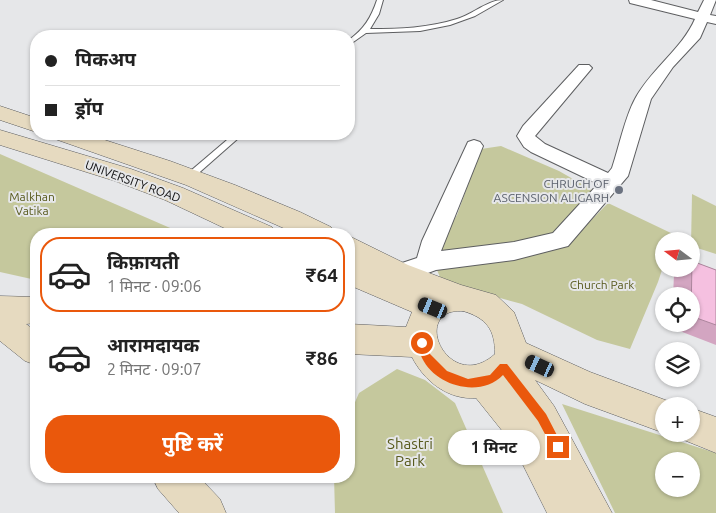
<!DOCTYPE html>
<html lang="hi">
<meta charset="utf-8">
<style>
body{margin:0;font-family:Ubuntu,"Noto Sans Devanagari",sans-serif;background:#f6f6f6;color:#222;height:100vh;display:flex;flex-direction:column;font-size:19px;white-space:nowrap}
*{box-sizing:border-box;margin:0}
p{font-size:16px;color:#767676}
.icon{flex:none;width:28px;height:28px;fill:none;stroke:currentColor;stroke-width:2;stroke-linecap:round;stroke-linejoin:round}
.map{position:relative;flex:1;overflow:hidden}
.panel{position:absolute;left:30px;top:228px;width:325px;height:255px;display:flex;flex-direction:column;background:#fff;border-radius:20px;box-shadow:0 1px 4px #0004}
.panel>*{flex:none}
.hud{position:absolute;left:30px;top:30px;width:325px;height:110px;border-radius:20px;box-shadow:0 1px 4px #0004;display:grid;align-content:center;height:110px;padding:0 15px;background:#fff}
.needle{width:32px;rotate:286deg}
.buttons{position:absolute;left:655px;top:232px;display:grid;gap:10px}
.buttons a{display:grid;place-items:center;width:45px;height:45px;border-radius:50%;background:#fff;box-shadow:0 1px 4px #0004;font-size:25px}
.end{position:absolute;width:22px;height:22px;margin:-11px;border:6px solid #ea580c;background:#fff;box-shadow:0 0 0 2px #fff}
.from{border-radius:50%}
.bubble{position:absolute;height:35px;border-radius:18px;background:#fff;box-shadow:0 1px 4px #0004;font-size:16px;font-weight:700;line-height:35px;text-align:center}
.car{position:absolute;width:15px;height:30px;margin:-15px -8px;border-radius:6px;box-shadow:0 0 4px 1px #0007;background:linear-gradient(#222 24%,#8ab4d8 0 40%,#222 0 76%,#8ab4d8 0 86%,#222 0)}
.hud b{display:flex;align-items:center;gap:18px;height:48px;font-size:19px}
.hud b+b{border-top:1px solid #e0e0e0}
.hud i{width:12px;height:12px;background:#222}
ul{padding:9px 0 0;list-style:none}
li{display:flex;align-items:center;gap:15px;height:75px;margin:0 10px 8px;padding:0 5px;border:2px solid transparent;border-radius:20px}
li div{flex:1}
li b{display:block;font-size:19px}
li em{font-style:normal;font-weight:700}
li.on{border-color:#ea580c}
li>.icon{width:45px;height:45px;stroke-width:1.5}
.primary-button{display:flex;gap:10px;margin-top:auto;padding:10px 15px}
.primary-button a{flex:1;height:58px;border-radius:20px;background:#ea580c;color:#fff;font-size:20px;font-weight:700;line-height:58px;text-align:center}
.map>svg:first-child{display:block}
.green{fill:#c5c89d;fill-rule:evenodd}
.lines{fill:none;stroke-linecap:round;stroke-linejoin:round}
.lane-casing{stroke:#5d5e60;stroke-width:2}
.street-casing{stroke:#5d5e60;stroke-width:2}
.secondary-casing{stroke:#5d5e60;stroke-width:1}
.lane{fill:#fff;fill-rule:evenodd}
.street{fill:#fff;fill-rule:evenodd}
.secondary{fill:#e6dac0;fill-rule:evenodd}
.wall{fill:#d3a5c1}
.building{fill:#f5c0e0;stroke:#ac869d}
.route{fill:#ea580c}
.worship-dot{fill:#6b7280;stroke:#e6e7e9;stroke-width:2}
.labels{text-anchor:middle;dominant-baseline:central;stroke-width:4;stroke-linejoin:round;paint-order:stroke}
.street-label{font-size:12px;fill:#0e0e0f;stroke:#e6e7e9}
.worship-label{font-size:12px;fill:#5b616d;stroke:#e6e7e9;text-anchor:end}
.park-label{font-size:12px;fill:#585a1d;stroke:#e6e7e9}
.near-park-label{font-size:15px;fill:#585a1d;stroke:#e6e7e9}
</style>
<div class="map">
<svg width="716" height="513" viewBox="0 0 716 513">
<rect width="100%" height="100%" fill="#e6e7e9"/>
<!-- green -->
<g class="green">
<path d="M501,146L559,171L594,191L553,235L447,256L441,250L451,224L457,215L481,149Z"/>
<path d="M0,154L184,234H36V280L0,272Z"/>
<path d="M692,194L716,206V254L691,246Z"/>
<path d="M608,203L673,234L671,241H664V264L658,282L630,349L597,340L522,304L442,282L437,270L455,265L566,246Z"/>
<path d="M397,369L425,380L455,403L503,513H335L334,476H349V416L359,393Z"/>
<path d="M562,404L716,453V513H615ZM691,461V489H664V461Z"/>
</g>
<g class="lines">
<defs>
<g id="lane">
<path d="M377,0H383L379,14L370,29C399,29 429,28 457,19C473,14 488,0 503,0L475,16L450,25L420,31L366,33L349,45V40C364,29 371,18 377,0Z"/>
<path d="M234,134H243L193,178H187L185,176L187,174Z"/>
</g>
<path id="street" d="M629,0H651L698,12L704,0H716L710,15L716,16V24L707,22L700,38L673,67L651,99L628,176L568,246L514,260L436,270L398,284L390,281L386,274L390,267L417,258L422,241L468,142L474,140L480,142L483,146L441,251L514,242L553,233L598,184L531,152L524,147L517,136L523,126L579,65H589L592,68L535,136L545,144L608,173L612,168C619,147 625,117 635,99C651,69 682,49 695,19L630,3Z"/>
<g id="secondary">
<path d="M0,106L36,118V132L0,120Z"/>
<path d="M0,130L131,169L183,188L272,227L276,234H237L165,200L115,181L0,145Z"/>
<path d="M52,134H86L170,161L235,185L300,212L331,227L335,234H297L186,185L55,139Z"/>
<path d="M349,236L408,265L461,285L496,295L514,312L526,343L590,372L676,404L677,406H664V433L585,404L535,380L554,406L612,513H547L512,443L476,398C448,400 424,381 412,357L349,354V324L406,327L412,312L349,285ZM463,311C487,318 495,330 495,354C453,392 415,323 451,312C455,311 459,311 463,311Z"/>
<path d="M0,296L36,297V323L26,324L36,331V365L25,361L0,341Z"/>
<path d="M691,408L716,417V453L679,438L677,434H691Z"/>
<path d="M152,476H198L220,499L226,513H179L158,489Z"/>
</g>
</defs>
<!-- lane casing -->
<use href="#lane" class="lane-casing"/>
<!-- street casing -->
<use href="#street" class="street-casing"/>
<!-- secondary casing -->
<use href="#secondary" class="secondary-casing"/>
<!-- lane -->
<use href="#lane" class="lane"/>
<!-- street -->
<use href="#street" class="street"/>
<!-- secondary -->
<use href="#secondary" class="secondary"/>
</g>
<!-- wall -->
<path class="wall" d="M692,261L716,270V345L672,328V324H691V296H673L674,275L682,269H691Z"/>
<!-- building -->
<path class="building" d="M692,261L716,270V325L691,316Z"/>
<!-- route -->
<path class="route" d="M422,339L426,340L430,354L447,371L468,379L490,375L500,364H507L546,414L561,443L563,447L561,451L558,452L554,451L538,421L503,375C481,398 436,387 422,358C420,354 419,348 418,343Z"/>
<!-- markers -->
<circle class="worship-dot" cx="619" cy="190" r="5"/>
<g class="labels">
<!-- street labels -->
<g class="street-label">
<text transform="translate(133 181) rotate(20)">UNIVERSITY ROAD</text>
</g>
<!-- worship labels -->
<g class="worship-label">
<text x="609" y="183">CHRUCH OF<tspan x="609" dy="14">ASCENSION ALIGARH</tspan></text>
</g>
<!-- park labels -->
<g class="park-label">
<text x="32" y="196">Malkhan<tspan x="32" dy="14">Vatika</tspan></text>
<text x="602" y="284">Church Park</text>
</g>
<!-- near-park labels -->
<g class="near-park-label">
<text x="410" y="443">Shastri<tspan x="410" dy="17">Park</tspan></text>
</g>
</g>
</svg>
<div class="buttons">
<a><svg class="needle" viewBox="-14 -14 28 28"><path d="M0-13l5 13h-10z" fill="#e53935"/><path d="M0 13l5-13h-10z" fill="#767676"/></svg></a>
<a><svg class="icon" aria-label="locate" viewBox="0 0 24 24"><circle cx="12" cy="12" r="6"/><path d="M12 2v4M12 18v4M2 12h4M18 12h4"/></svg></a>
<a><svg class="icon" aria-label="layers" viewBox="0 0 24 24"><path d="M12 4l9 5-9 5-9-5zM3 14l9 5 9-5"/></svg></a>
<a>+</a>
<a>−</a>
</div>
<i class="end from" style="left:422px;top:343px"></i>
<i class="end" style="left:558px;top:447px"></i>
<div class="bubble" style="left:448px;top:430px;width:92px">1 मिनट</div>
<i class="car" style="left:433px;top:308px;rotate:292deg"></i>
<i class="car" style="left:540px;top:366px;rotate:295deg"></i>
<div class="hud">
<b><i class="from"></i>पिकअप</b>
<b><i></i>ड्रॉप</b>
</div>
<section class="panel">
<ul>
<li class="on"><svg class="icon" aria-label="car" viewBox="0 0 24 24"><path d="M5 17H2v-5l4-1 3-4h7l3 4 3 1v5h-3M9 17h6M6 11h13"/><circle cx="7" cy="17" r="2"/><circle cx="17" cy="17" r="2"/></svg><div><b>किफ़ायती</b><p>1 मिनट · 09:06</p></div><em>₹64</em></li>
<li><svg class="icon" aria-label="car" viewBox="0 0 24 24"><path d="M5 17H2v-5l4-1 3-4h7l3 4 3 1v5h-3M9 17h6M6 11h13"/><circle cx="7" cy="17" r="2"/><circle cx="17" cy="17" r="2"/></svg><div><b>आरामदायक</b><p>2 मिनट · 09:07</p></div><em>₹86</em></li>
</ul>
<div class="primary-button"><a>पुष्टि करें</a></div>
</section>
</div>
